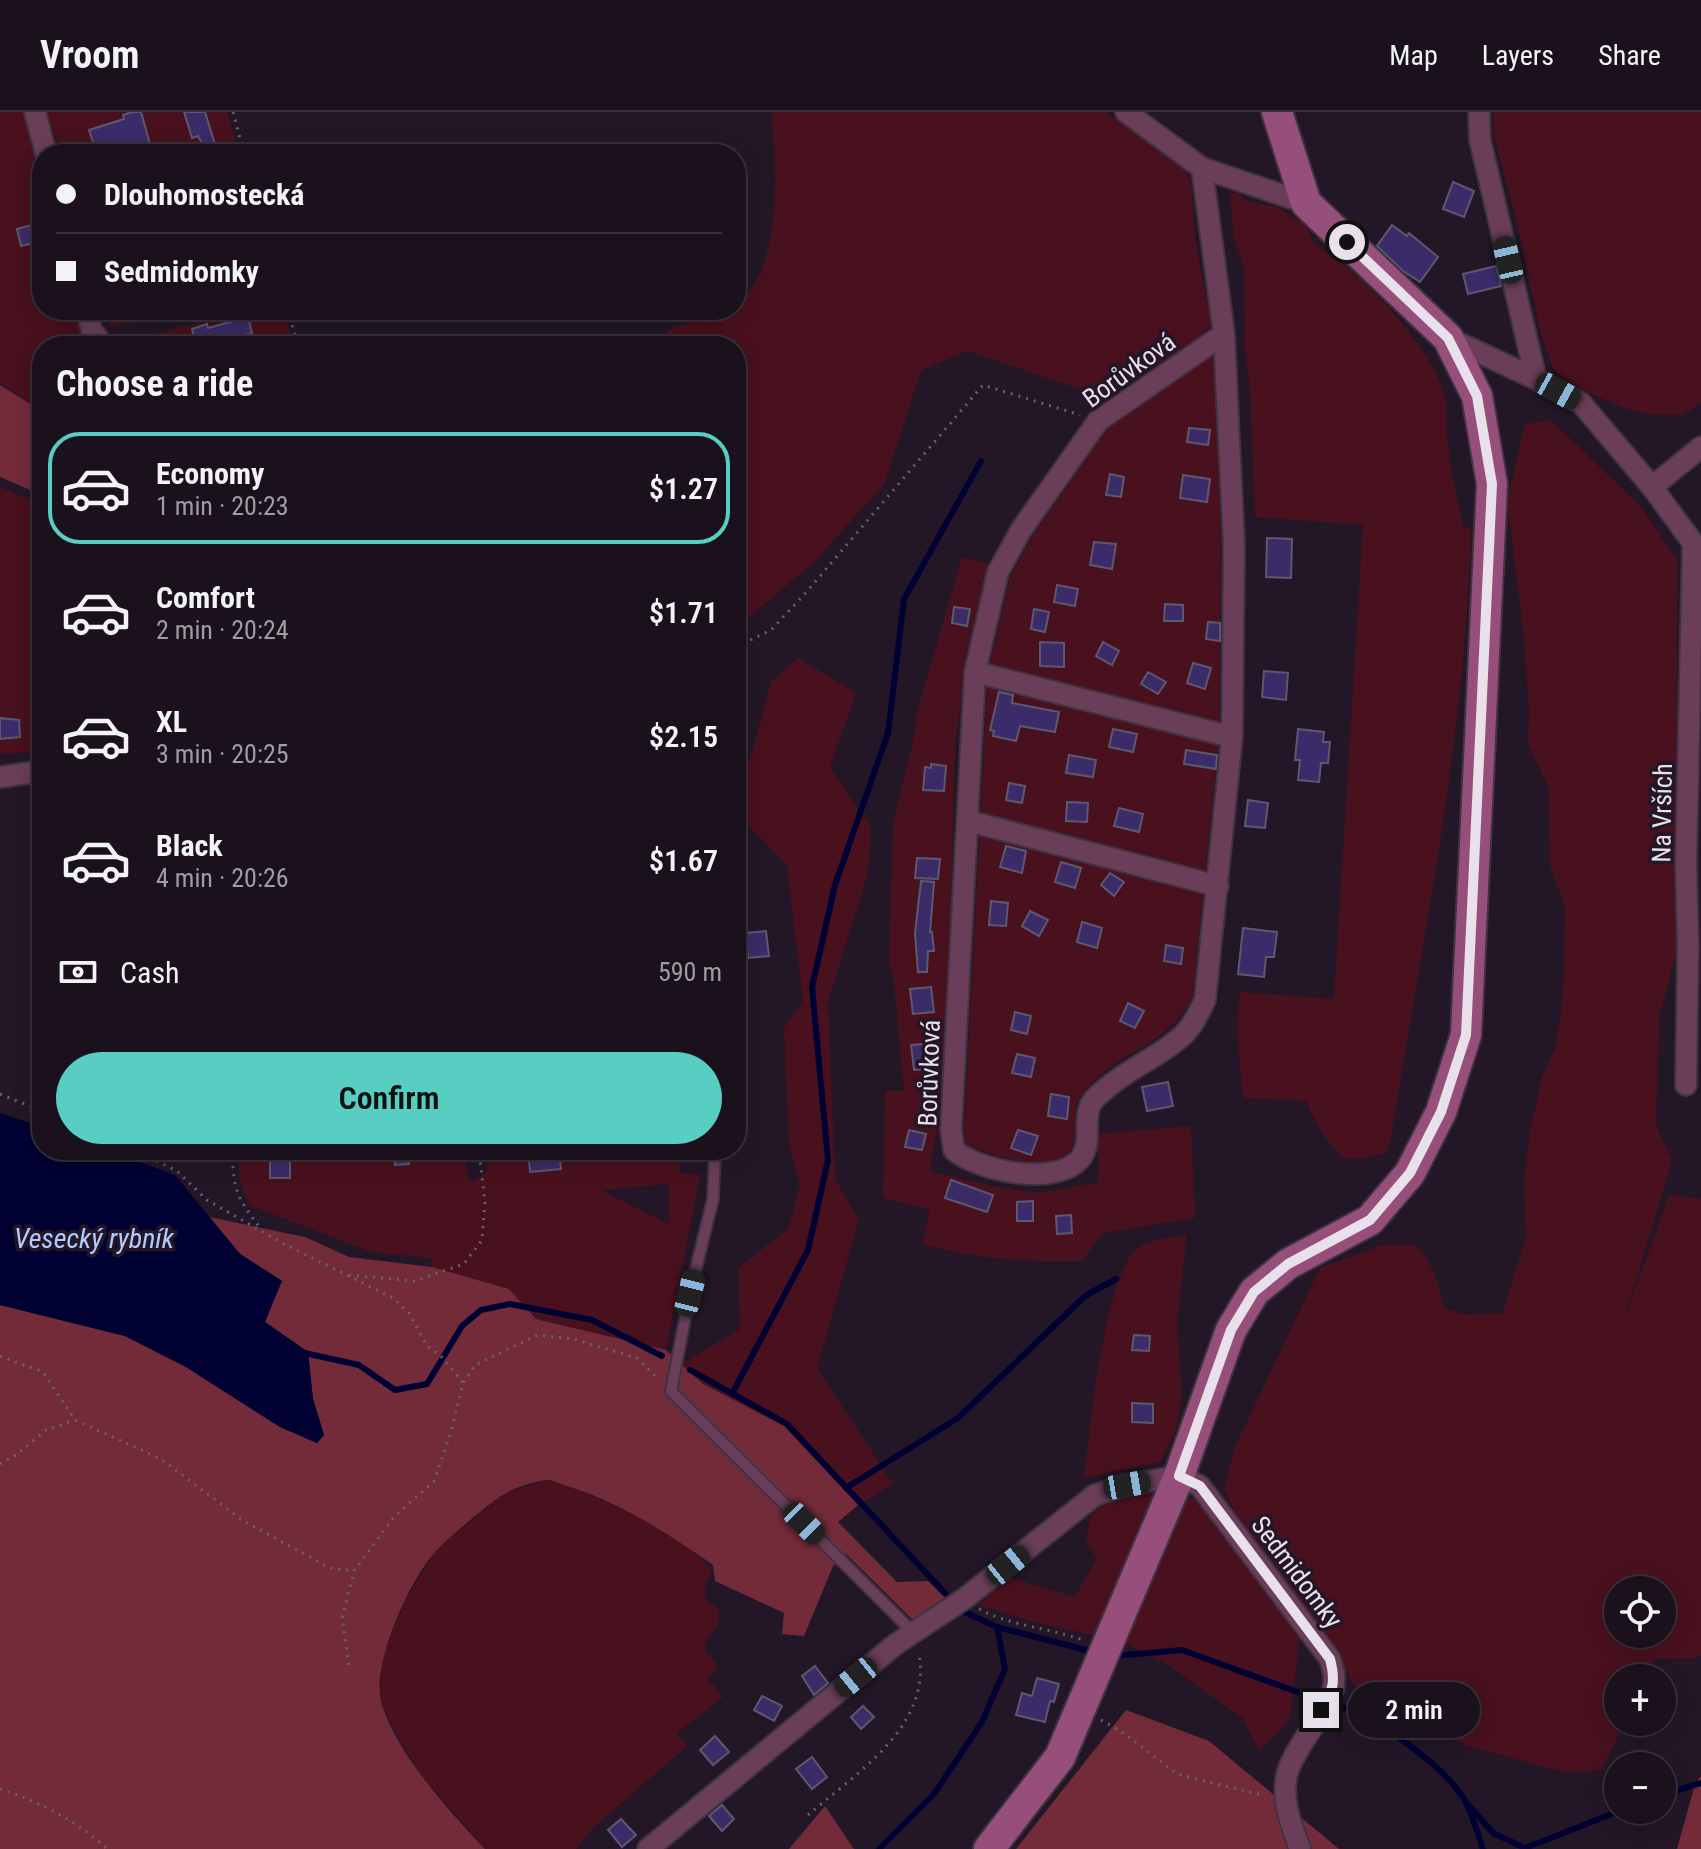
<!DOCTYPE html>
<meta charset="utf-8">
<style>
body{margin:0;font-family:"Roboto Condensed",sans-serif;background:#271f2a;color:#f1f3f6;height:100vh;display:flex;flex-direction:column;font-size:30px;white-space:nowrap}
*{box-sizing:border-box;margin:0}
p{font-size:26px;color:#9f9da4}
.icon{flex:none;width:44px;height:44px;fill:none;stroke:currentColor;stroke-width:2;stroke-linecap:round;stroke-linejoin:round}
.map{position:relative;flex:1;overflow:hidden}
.drawer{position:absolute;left:32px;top:224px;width:714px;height:824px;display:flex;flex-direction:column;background:#1a111d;border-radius:32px;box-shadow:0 4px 20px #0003,0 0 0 2px #38313b}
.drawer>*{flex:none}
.top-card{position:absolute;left:32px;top:32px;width:714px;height:176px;border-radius:32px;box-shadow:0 4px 20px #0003,0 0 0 2px #38313b;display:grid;align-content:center;height:176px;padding:0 24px;background:#1a111d}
.controls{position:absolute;left:1604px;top:1464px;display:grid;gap:16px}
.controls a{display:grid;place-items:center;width:72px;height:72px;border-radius:50%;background:#1a111d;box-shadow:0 4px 20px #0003,0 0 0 2px #38313b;font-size:40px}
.end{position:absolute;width:36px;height:36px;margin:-18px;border:10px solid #e8e0ea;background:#111;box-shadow:0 0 0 4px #111}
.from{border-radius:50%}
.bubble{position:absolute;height:56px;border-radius:28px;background:#1a111d;box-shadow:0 4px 20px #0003,0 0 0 2px #38313b;font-size:26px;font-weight:600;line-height:56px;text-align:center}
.car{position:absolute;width:24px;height:48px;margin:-24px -12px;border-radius:10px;box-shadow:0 0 6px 2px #0007;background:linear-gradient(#222 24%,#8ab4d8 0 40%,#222 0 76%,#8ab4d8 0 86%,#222 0)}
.top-card b{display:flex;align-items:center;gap:28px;height:76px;font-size:30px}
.top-card b+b{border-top:2px solid #38313b}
.top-card i{width:20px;height:20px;background:#f1f3f6}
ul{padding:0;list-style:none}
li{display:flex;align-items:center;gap:24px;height:112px;margin:0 16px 12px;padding:0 8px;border:4px solid transparent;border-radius:32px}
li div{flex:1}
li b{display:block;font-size:30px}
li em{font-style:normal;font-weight:600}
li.current{border-color:#57cec1}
li>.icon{width:72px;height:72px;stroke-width:1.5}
h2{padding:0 24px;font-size:36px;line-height:96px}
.pay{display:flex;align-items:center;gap:20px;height:88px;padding:0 24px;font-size:30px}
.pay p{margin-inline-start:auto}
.button{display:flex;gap:16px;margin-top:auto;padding:16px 24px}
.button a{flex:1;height:92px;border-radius:48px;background:#57cec1;color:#111;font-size:32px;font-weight:600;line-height:92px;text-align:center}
header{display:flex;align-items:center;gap:48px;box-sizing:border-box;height:112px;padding:0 40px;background:#1a111d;border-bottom:2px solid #38313b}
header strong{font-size:38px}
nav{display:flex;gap:44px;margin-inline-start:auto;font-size:28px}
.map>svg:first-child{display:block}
.green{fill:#49111e;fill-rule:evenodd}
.forest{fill:#732b3a}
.water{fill:#003}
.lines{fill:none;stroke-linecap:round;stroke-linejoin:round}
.stream{stroke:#003;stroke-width:6}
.building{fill:#3b2c69;stroke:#5c596e;stroke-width:2}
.lane-casing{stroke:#3f3342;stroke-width:14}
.street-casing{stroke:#3f3342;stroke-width:24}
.secondary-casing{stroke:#3f3342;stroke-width:34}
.path{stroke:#6a606e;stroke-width:3;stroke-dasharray:2 6;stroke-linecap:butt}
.lane{stroke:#6a3e58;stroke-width:10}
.street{stroke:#6a3e58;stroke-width:20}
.secondary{stroke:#964f7a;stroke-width:30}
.route{stroke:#e8e0ea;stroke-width:10}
.labels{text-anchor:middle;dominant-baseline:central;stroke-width:7;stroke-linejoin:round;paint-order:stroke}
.street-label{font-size:26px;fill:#e8e0ea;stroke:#231727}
.water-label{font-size:28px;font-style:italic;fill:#b1caff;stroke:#231727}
</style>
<header>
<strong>Vroom</strong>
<nav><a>Map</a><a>Layers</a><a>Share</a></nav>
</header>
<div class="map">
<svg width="1701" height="1737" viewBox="0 0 1701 1737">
<rect width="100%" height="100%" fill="#231727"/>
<!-- green -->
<g class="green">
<path d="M0,0H25L42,71V198H76L97,234H42V299L0,271Z"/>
<path d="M47,0H227L239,42H61Z"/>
<path d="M771,0H1105L1180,50L1191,67L1195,126L1211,212L1199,230L1103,285L968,239L921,258L885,371L813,451L736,516V234H667L666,219L724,198H736V192C784,158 777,52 771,0Z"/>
<path d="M1494,0H1701V291L1682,303H1654L1627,297L1576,275L1554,258L1541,223L1515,102L1493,21Z"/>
<path d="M1230,81L1241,82L1245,89L1276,95L1306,113L1315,133C1355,152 1437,240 1445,285C1448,301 1446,318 1448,334C1451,361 1457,387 1463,413L1471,419C1465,624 1423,827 1390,1029L1386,1041C1375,1043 1357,1049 1347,1046C1332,1043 1312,1003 1306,989L1244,986C1239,952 1235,915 1240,880L1334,887L1363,413L1255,405L1250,276L1245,235L1244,153L1234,126Z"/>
<path d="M104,198H179L111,215Z"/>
<path d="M247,198H283L294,234H126L127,229Z"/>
<path d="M449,225L453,234H375Z"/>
<path d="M1215,241L1221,434L1219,625L1193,884C1168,934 1126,936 1092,971C1087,977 1079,984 1077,990C1073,1009 1083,1037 1060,1046C1031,1057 997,1044 970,1035L966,1032L964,1017L988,562L1010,465L1032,425L1108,316L1125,298Z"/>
<path d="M1551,308L1641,395L1677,448V839L1659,906L1656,1014L1672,1049L1622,1214L1669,1083L1701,1087V1543L1697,1546L1654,1547L1646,1566H1618V1610H1625L1601,1658L1567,1661L1464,1633V1631L1375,1604L1309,1502L1247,1426L1224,1377L1235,1335L1320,1156L1382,1133H1415C1434,1151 1438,1171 1444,1196L1466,1203L1503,1201L1526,1125L1524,1072L1530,1020L1542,965L1555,937L1563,886L1565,794L1550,754L1549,677L1528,631L1529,598L1524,524L1507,390L1525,312ZM1618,1478H1662V1522H1618Z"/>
<path d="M0,375L42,393V639L0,642Z"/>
<path d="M962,445L989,452L967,541L955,634L948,926L940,1014C934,1024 933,1046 929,1059L1001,1076L1039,1081L1099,1070L1097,1022L1191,1014L1195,1106L1103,1121L1082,1149C1027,1151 975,1147 922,1132L930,1097L883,1086L885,979H904L894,871L889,848L893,711L913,629L917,600Z"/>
<path d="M798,546L856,581L830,655L871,715L868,761L828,889L835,1068L859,1107L817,1256L893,1372L858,1393L784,1314L702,1272L681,1252L740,1217L738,1156L788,1117L800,1073L789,1032L784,916L803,888L787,753L750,716L736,708V665L750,647L771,570Z"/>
<path d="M239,1038H464L469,1070C490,1061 489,1061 486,1038H680V1061L700,1063L666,1238L536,1207L509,1177L432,1155L431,1146L371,1140L249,1093L239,1065ZM669,1072V1112L602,1079V1078Z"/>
<path d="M1187,1122L1177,1210L1182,1281L1176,1318L1160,1350L1084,1366C1090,1320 1104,1160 1139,1135C1151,1127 1173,1126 1187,1122Z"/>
<path d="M549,1368C589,1381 693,1422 711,1461C701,1476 702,1488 719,1496L718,1515C700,1530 701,1536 717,1553L713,1563L706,1566L715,1574L717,1579L723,1585L677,1621L687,1634L595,1714L576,1737H486L422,1665L391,1613L380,1587L381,1554L385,1537L406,1487L435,1439L506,1380Z"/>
<path d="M1164,1375L1098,1524L1033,1510L979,1493L1008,1465L1075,1485L1097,1446L1086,1429L1090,1405L1107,1387Z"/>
<path d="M1184,1387H1198L1300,1524L1290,1607L1260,1639L1242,1606L1170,1554L1121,1529Z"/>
</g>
<!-- forest -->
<g class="forest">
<path d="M0,273L42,299V383L0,365Z"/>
<path d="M209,1105L305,1125L349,1145L432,1155L509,1177L536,1207L666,1238L703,1272L784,1314L858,1393L838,1410L897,1470L928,1469L950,1491L914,1509L846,1442L833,1454L804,1524L782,1522L784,1501L715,1469L713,1453C669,1422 621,1391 570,1375C563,1373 554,1368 547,1368C536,1369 516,1375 506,1381C493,1388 447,1427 436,1439C410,1467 372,1551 381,1589C394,1639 450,1700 485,1737H0V1193L125,1224L186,1255L280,1315L317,1331L324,1323L313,1287L308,1240L265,1210L281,1168L240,1142Z"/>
<path d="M1126,1598L1209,1629L1339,1737H1016Z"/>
<path d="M1701,1664V1737H1677L1695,1672Z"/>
<path d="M825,1694L854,1737H789Z"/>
</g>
<!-- water -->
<path class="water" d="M0,1001L42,1015V1038H108L175,1063L240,1142L282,1169L265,1210L308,1240L313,1287L324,1323L317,1331L280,1315L186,1255L125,1224L0,1193Z"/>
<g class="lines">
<!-- stream -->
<g class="stream">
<path d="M300,1240L359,1253L395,1278L427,1272L462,1214L481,1198L510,1192L592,1208L662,1244"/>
<path d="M690,1258L787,1312L945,1481"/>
<path d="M733,1280L808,1138L828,1048L812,875L835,773L888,621L904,487L981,349"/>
<path d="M846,1376L958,1306L1085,1184L1116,1167"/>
<path d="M962,1499L997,1515L1086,1538"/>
<path d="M1114,1544L1182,1538L1314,1586"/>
<path d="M1342,1595C1380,1609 1439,1650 1462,1684C1472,1699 1477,1720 1483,1737"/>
<path d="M1662,1683L1701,1671"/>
<path d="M1466,1690L1493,1721L1525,1736L1622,1698"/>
<path d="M879,1737L934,1682L982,1610L1005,1557L997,1515"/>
</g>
</g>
<!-- building -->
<g class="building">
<path d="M132,0H141L150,32L108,42H103L100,35L95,36L89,18L124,7L123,3Z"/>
<path d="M184,0H205L218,42H208L198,24L192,26Z"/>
<path d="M1453,70L1474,79L1464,105L1443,97Z"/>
<path d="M32,113L37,130L21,134L17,117Z"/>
<path d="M1392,113L1407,124L1409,121L1438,145L1420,170L1403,159L1377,134Z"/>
<path d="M1496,154L1501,174L1468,182L1463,162Z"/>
<path d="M248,205L252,221L217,231L218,234H196L192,217L207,212L208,216Z"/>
<path d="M1189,316L1210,318L1208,333L1187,330Z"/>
<path d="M1110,362L1124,365L1121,385L1106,383Z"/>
<path d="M1183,363L1210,367L1207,390L1180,386Z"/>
<path d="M1267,426L1292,427L1291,466L1266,465Z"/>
<path d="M1094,430L1116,432L1112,457L1090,453Z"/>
<path d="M1057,473L1078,477L1075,494L1054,490Z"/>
<path d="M1165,492L1183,493V509H1164Z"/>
<path d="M954,495L970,497L967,514L952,511Z"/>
<path d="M1034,497L1049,500L1045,520L1031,517Z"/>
<path d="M1208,510L1220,511V529L1206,527Z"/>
<path d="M1040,530L1064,531V555L1040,554Z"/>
<path d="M1103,530L1119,539L1112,553L1096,544Z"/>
<path d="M1193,551L1211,556L1205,577L1187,571Z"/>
<path d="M1264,559L1288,561L1286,588L1262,585Z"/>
<path d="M1148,560L1166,570L1158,582L1141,572Z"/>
<path d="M999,580L1013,583L1012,591L1059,600L1055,620L1020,614L1016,629L993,624L994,619L990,618Z"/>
<path d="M0,606L19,608L20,625L0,627Z"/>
<path d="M1113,617L1137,622L1133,640L1109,635Z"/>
<path d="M1298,617L1324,620L1323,630H1330L1328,651H1321L1319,670L1298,668L1300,648H1295Z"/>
<path d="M1186,638L1217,643L1216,657L1184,652Z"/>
<path d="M1069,643L1096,648L1093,665L1066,661Z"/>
<path d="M931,652L946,654L944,679L923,678L925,655L931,656Z"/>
<path d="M1009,671L1025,674L1022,691L1006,688Z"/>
<path d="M1248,688L1268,691L1265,716L1245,714Z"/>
<path d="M1067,690L1088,691L1087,710L1066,709Z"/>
<path d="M1119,696L1143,702L1139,720L1114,714Z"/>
<path d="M1006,734L1026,739L1022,761L1000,755Z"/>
<path d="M917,746L940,747L938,767L915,766Z"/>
<path d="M1061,750L1081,756L1075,776L1055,770Z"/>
<path d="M1110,761L1124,770L1114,784L1101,773Z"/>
<path d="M921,769L934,770L930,820H932L934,839H928L927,860H918L915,821Z"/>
<path d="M991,789L1008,791L1006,814L989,813Z"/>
<path d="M1030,799L1048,808L1039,824L1022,814Z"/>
<path d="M1082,810L1102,816L1097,836L1077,830Z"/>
<path d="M1243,816L1277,820L1274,845H1266L1264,865L1238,862Z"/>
<path d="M766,819L769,844L748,846L746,821Z"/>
<path d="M1166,833L1183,836L1181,852L1164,849Z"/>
<path d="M931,875L934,900L913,902L910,877Z"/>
<path d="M1128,891L1144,899L1135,916L1120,909Z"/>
<path d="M1015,900L1031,904L1027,922L1011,918Z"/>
<path d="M936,931L939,956L914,958L911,933Z"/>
<path d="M1017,942L1035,946L1031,965L1012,961Z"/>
<path d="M1168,970L1173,994L1147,999L1142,975Z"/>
<path d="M1051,982L1069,985L1067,1007L1048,1004Z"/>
<path d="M909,1018L926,1022L922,1038L905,1035Z"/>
<path d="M1018,1018L1038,1024L1031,1043L1011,1036Z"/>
<rect x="270" y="1038" width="20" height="28"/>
<path d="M393,1038H408L409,1052L395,1053Z"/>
<path d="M528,1038H559L561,1057L530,1060Z"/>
<path d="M951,1068L993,1083L987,1100L945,1086Z"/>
<path d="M1033,1089V1109H1017V1090Z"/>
<path d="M1071,1103L1072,1121L1057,1122L1056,1104Z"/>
<path d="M1134,1223L1150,1224L1149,1239L1132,1238Z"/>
<path d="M1132,1291L1153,1292V1311L1132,1310Z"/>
<path d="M815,1554L828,1571L814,1583L802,1564Z"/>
<path d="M1037,1566L1059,1572L1054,1590L1050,1589L1045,1610L1016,1603L1022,1581L1032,1584Z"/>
<path d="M762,1584L782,1594L774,1609L754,1598Z"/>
<path d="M863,1594L874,1605L861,1617L851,1605Z"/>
<path d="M715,1624L729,1640L713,1653L700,1638Z"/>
<path d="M812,1645L827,1665L812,1677L796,1657Z"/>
<path d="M722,1693L734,1707L722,1719L709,1704Z"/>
<path d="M621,1707L636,1723L622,1735L608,1718Z"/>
</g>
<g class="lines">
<defs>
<path id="lane" d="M715,1038L713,1087L690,1181L671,1279L915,1522"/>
<g id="street">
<path d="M35,0L46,42"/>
<path d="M1126,0L1202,56L1306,91"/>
<path d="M1479,0L1480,28L1536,267"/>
<path d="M1202,56L1224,222L1098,309L1021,418L998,460L975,560L951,1018L954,1038C978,1059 1056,1075 1080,1047C1093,1031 1083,1011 1090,994C1091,990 1098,983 1102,980C1125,958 1158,946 1182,924C1193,915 1199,900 1205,888L1232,625L1234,434L1224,222"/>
<path d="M87,198L92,219L104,234"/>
<path d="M1448,226L1536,267L1581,291L1652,375L1693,431L1701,436"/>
<path d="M1652,375L1701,335"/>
<path d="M975,560L1232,625"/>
<path d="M0,665L42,659"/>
<path d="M968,709L1218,774"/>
<path d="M1686,973L1688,835L1686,751L1693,431"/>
<path d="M648,1737L896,1532L964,1487L1095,1383L1127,1373L1179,1364L1200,1374L1330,1547C1333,1557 1336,1567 1333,1577C1328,1599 1296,1633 1288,1659C1280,1685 1291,1713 1300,1737"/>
</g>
<path id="secondary" d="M989,1737L1060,1645L1179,1364L1231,1218L1254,1180L1288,1152L1370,1108L1410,1061L1441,1000L1466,923L1492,372L1477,284L1448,226L1306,91L1277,0"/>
</defs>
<!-- lane casing -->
<use href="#lane" class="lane-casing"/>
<!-- street casing -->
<use href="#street" class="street-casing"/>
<!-- secondary casing -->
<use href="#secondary" class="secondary-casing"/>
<!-- path -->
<g class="path">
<path d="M233,0L244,42"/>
<path d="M288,198L298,234"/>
<path d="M736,535L771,518L803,484L983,273L1080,303"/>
<path d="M0,982L42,999"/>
<path d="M135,1038L177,1059L207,1088L282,1131L393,1186L409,1201L427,1234L440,1243L463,1271"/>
<path d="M232,1038C234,1080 236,1084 261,1117"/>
<path d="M349,1163L414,1169L464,1152L482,1128L485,1090L479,1038"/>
<path d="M0,1244L43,1260L75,1308L161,1347L242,1408L330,1456L354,1459"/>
<path d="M0,1352L16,1343L46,1318L75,1308"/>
<path d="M979,1497C1011,1514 1049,1516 1083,1528"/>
<path d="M349,1553L342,1506L354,1459L394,1405L434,1369L451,1320L463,1271L475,1253L538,1223L573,1227L637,1246L659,1268"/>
<path d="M1101,1608L1125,1622L1177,1662L1265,1684"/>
<path d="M0,1677C40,1690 76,1708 107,1737"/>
<path d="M808,1703C856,1661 932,1615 919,1541"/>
</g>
<!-- lane -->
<use href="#lane" class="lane"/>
<!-- street -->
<use href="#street" class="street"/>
<!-- secondary -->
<use href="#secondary" class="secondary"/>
</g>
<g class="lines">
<!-- route -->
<path class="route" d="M1321,1598C1333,1580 1336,1569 1330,1547L1200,1374L1179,1364L1231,1218L1254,1180L1288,1152L1370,1108L1410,1061L1441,1000L1466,923L1492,372L1477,284L1448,226L1347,130"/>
</g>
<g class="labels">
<!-- street labels -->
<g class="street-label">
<text transform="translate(1129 258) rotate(-36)">Borůvková</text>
<text transform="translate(1662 701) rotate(-89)">Na Vrších</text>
<text transform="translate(929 961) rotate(-88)">Borůvková</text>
<text transform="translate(1297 1460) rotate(53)">Sedmidomky</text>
</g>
<!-- water labels -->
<g class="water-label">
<text x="94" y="1126">Vesecký rybník</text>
</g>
</g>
</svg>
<div class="controls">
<a><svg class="icon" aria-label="locate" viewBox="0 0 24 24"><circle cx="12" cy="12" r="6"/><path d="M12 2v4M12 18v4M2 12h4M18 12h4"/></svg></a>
<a>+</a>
<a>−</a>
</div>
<i class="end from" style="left:1347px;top:130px"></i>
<i class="end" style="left:1321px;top:1598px"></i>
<div class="bubble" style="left:1348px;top:1570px;width:132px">2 min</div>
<i class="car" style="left:1508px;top:148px;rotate:347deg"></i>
<i class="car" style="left:1558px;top:279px;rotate:119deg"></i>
<i class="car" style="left:690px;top:1181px;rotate:14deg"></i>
<i class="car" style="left:1127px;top:1373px;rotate:80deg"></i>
<i class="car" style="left:804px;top:1411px;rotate:135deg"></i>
<i class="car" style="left:1008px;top:1453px;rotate:51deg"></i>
<i class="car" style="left:856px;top:1565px;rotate:231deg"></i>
<div class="top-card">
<b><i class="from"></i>Dlouhomostecká</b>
<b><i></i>Sedmidomky</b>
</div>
<section class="drawer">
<h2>Choose a ride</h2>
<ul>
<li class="current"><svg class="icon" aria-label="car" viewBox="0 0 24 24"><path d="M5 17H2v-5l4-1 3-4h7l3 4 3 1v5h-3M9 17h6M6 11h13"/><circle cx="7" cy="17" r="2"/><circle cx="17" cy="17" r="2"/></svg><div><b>Economy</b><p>1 min · 20:23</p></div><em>$1.27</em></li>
<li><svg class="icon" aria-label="car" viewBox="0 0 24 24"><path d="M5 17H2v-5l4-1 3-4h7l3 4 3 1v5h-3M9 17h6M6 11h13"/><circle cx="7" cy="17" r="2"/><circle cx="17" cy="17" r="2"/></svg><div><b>Comfort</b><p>2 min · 20:24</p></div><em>$1.71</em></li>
<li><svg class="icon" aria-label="car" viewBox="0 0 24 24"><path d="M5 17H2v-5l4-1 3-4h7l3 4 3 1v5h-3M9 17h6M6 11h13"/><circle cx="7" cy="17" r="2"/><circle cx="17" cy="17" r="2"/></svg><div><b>XL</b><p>3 min · 20:25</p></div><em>$2.15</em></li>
<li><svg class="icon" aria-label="car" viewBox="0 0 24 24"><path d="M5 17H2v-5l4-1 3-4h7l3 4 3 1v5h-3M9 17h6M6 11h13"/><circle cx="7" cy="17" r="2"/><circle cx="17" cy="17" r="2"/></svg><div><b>Black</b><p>4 min · 20:26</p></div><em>$1.67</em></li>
</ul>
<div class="pay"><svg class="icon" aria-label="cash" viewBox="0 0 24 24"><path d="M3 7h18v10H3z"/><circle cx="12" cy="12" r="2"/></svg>Cash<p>590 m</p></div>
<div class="button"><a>Confirm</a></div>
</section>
</div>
